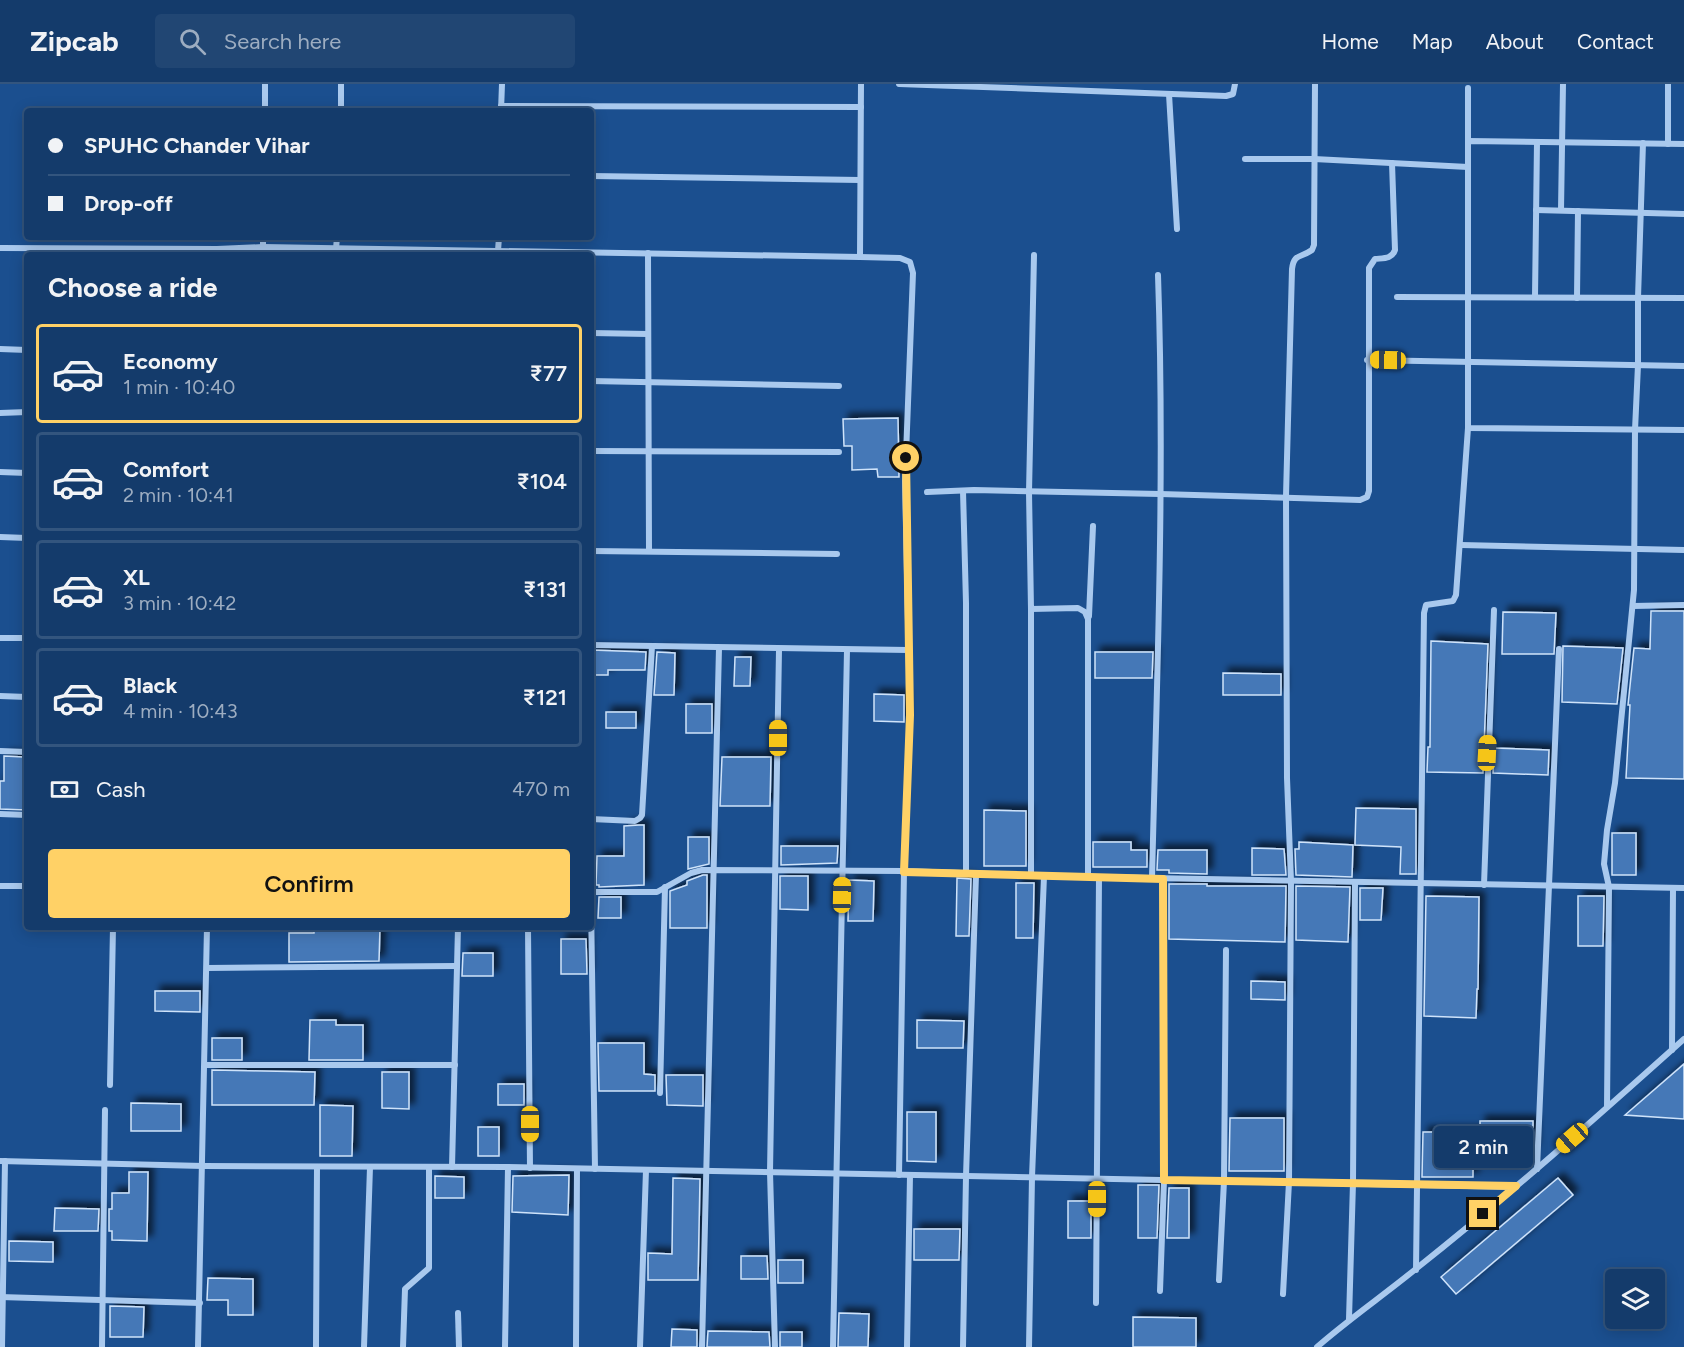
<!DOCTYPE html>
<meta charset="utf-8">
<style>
body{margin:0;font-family:Figtree,sans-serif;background:#214673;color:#f1f3f6;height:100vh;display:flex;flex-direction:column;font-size:22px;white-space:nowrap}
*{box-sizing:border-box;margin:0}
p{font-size:20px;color:#9dadc1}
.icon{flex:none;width:33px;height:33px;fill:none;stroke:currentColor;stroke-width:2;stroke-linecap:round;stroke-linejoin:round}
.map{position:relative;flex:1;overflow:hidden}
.sheet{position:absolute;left:24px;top:168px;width:570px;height:678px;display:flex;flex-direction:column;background:#143b6b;border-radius:6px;box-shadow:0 3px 15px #0003,0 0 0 2px #33557e}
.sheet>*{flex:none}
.banner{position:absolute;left:24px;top:24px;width:570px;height:132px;border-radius:6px;box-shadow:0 3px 15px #0003,0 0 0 2px #33557e;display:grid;align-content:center;height:132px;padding:0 24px;background:#143b6b}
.fabs{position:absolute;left:1605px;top:1185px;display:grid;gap:12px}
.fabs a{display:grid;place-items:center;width:60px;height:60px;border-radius:6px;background:#143b6b;box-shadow:0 3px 15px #0003,0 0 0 2px #33557e;font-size:30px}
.end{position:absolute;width:27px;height:27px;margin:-14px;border:8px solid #ffd166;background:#111;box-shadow:0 0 0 3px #111}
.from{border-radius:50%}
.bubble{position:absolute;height:42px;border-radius:6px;background:#143b6b;box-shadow:0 3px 15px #0003,0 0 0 2px #33557e;font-size:20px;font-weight:600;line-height:42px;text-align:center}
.car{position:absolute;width:18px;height:36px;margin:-18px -9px;border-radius:8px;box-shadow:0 0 4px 2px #0007;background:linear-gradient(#f5c518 24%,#345 0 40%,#f5c518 0 76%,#345 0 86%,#f5c518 0)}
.banner b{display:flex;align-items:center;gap:21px;height:57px;font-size:22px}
.banner b+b{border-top:2px solid #33557e}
.banner i{width:15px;height:15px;background:#f1f3f6}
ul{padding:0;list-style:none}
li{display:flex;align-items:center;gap:18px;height:99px;margin:0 12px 9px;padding:0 12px;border:3px solid #33557e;border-radius:6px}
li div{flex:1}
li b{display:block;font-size:22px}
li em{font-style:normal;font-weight:600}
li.selected{border-color:#ffd166}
li>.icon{width:54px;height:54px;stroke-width:1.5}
h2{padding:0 24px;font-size:27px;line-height:72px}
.pay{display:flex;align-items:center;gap:15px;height:66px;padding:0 24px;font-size:22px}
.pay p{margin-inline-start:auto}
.button{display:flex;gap:12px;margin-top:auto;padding:12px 24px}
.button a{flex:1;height:69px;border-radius:6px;background:#ffd166;color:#111;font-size:24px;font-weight:600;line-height:69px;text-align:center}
header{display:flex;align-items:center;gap:36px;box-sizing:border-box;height:84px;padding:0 30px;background:#143b6b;border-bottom:2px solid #33557e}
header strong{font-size:28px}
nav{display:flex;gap:33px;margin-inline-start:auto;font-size:21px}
.search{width:420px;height:54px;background:#214673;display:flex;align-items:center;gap:15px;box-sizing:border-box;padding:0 21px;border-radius:6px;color:#9dadc1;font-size:22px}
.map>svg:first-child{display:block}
.building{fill:#4478b7;stroke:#cfe3fa;stroke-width:1.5;filter:url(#shadow)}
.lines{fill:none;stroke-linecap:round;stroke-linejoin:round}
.minor{stroke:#a9c9ee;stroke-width:6}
.route{stroke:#ffd166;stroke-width:8}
</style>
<header>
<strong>Zipcab</strong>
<div class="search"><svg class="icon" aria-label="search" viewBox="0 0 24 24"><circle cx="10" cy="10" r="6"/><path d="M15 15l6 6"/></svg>Search here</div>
<nav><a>Home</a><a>Map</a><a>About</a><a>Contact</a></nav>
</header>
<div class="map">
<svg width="1684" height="1263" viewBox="0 0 1684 1263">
<defs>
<filter id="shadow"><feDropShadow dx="5.5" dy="-5.5" stdDeviation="3" flood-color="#0009"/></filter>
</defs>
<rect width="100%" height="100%" fill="#1b4f8f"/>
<!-- building -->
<g class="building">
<path d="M898,334L899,393H878L877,385L852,386V362H844L843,335Z"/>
<path d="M1651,527H1684V695L1626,694L1630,621H1628L1634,564L1650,565Z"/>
<path d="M1503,528L1556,529L1554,570H1502Z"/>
<path d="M1431,557L1488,560L1483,689L1427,688L1428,663H1430Z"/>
<path d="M1563,562L1623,564L1617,620L1562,618Z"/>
<path d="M591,566L646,568L645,586H608V591H591Z"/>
<path d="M657,568L675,569L674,611H654Z"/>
<path d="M1095,568H1153L1152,594H1095Z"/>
<path d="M735,573H751L750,602H734Z"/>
<path d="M1223,589L1281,590V611H1223Z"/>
<path d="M874,610L904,611V638L874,637Z"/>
<rect x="686" y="620" width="26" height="29"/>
<rect x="606" y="628" width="30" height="16"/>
<path d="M1494,664L1549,666L1548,691L1493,689Z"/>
<path d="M4,672L23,673V697H27V726L0,725V697H4Z"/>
<path d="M722,673H771L770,722H720Z"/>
<path d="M1356,724L1416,725V790H1400L1401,763L1355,761Z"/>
<path d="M984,726L1026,727V782H984Z"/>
<path d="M639,741H644V801L599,803V801H596L597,772H624V742Z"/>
<rect x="1612" y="749" width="24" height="42"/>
<path d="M688,753H709V780L688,785Z"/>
<path d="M1093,758H1131V766H1147V783H1093Z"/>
<path d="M1299,758L1353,761L1352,793L1296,791L1295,765H1299Z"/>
<path d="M781,762H838L837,779L781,781Z"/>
<path d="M1252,764L1284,765L1286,791H1252Z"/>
<path d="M1158,766H1207V790L1169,789V786H1157Z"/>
<path d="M703,791H707V844H670V807L687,801V797Z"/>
<path d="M780,792H808V826L780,825Z"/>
<path d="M957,794L971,795L969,852H956Z"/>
<path d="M849,796L874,797L873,837H848Z"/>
<path d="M1016,799H1034L1033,854H1016Z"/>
<path d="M1169,800H1207V802H1286L1285,858L1169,855Z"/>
<path d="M1296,802L1350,803L1348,858L1296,856Z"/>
<path d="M1360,804H1383L1381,836H1360Z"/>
<path d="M1426,812L1479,813L1478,905H1477L1476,934L1424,932Z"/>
<path d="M1578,812H1604L1603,862H1578Z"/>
<path d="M599,813H621V834H598Z"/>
<path d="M349,843H380L379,877L289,878V849H314V846H349Z"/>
<path d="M561,855H586L587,890H561Z"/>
<path d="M463,869H493V892H462Z"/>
<path d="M1251,897L1285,898V916L1251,915Z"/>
<path d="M155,907H200V928L155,927Z"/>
<path d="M310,936H336V941H363V976H309Z"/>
<path d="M917,936L964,937L963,964H917Z"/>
<rect x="212" y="954" width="30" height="22"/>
<path d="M598,959H644V990L655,991V1007H599Z"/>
<path d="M1684,980V1035L1625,1031Z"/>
<path d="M212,986L315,988L314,1021H212Z"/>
<path d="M382,988H409V1025L382,1024Z"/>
<path d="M666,991H703V1022L667,1021Z"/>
<rect x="498" y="1000" width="26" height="21"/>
<path d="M131,1019L181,1020V1047H131Z"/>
<path d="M320,1021L353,1022L352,1072H320Z"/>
<path d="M907,1028H936V1078L907,1077Z"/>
<path d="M1230,1034H1284V1087H1229Z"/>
<path d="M1480,1037H1533V1065H1473V1093H1422L1423,1048H1480Z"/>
<rect x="478" y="1043" width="21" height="29"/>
<path d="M129,1088H148L147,1157L112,1156V1147H109V1125H112V1109H129Z"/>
<path d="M569,1091L568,1131L512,1128L513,1092Z"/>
<path d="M435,1092L464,1093V1114H435Z"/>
<path d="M673,1094L700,1095L698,1196H648V1169L672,1170Z"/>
<path d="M1558,1094L1573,1111L1456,1210L1441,1193Z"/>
<path d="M1138,1101H1159L1157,1154H1138Z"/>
<path d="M1169,1104H1189V1154H1167Z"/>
<rect x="1068" y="1117" width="23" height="37"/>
<path d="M55,1124L99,1125L98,1147H54Z"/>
<path d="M914,1145H960L959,1176H914Z"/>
<path d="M9,1157L53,1158V1178L9,1177Z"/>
<path d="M741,1172H767L768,1195H741Z"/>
<rect x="778" y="1176" width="25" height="23"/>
<path d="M208,1194L253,1195V1231H228V1216H207Z"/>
<path d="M110,1222L144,1223L143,1253H110Z"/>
<path d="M839,1229L869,1230L868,1263H838Z"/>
<path d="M1133,1233L1196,1234V1263H1133Z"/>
<path d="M672,1245L697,1246V1263H671Z"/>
<path d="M708,1247L769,1248L770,1263H707Z"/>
<rect x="780" y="1248" width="22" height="15"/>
</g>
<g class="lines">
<!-- minor -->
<g class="minor">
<path d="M899,0L1226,12L1233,10L1235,0"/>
<path d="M1468,4V57"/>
<path d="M1169,10L1177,145"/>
<path d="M501,22L861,23"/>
<path d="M265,27V0"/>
<path d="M341,27V0"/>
<path d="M501,27L502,0"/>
<path d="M1668,60V0"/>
<path d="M1684,60L1468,57V344L1684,346"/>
<path d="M1245,75H1314L1468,83"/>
<path d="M591,92L860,96"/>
<path d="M1536,126L1684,130"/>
<path d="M1561,126L1563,0"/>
<path d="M263,163V153"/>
<path d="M0,164L217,165L263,163L860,173L861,0"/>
<path d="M336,165L337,153"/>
<path d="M498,167L499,153"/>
<path d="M648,169L649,467"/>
<path d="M1034,171L1029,408L1031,525L1078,524L1085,528L1088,535V793"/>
<path d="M860,173L900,174L910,178L913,189L905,397L910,631L904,787L899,1091"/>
<path d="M1397,213L1684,214"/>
<path d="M1535,213L1537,58"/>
<path d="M1577,214L1578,127"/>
<path d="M591,249L648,250"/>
<path d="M0,265L27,266"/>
<path d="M1367,276L1684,282"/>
<path d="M591,297L839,302"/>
<path d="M0,329L27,328"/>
<path d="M591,367L839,368"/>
<path d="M0,388L27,389"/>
<path d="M963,407L966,519V790"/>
<path d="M927,408L974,406L1160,410L1360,416L1367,413L1369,407V184L1375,175C1384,174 1392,175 1395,166L1392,79"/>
<path d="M0,453L27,454"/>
<path d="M1461,461L1684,466"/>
<path d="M591,467L837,470"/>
<path d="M1633,522L1684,521"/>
<path d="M1031,525V792"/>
<path d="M1089,532L1093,442"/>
<path d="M0,554H27"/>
<path d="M591,561L908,566"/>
<path d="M0,612L27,613"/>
<path d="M0,667L27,668"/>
<path d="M0,730L27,731"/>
<path d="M591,735L635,737L640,734L642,731L652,562"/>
<path d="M1152,794C1157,593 1165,392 1158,191"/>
<path d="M1484,801L1494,526"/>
<path d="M0,802H27"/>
<path d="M591,808H657L691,789L702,786L904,787L1044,792L1684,804"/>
<path d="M591,819L595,1085"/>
<path d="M528,843L530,1084"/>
<path d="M207,884L457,882"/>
<path d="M1672,966L1673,804"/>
<path d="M205,981H455"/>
<path d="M110,1001L113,843"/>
<path d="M660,1009L665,803"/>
<path d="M1607,1023L1609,803L1604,780L1607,746L1615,699L1634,506L1635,346L1638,281V214L1643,59"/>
<path d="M0,1077L203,1082L508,1083L1516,1103"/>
<path d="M452,1083L458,843"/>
<path d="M1537,1085L1559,565"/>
<path d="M1416,1186L1424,529L1426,521L1453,517L1456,511L1468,344"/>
<path d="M1219,1196L1224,1097L1226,866"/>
<path d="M1160,1207L1164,1096L1163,795"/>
<path d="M1283,1210L1289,1098L1291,797L1287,694L1286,412L1292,185C1294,169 1301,174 1312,166L1314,161L1315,0"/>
<path d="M0,1213L200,1219"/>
<path d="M1096,1219L1099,793"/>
<path d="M458,1229L459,1263"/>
<path d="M1349,1235L1353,1099L1355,798"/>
<path d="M2,1263L5,1077"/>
<path d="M102,1263L105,1026"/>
<path d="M198,1263L207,843"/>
<path d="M316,1263L317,1083"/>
<path d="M364,1263L370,1083"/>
<path d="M403,1263L405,1205L429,1184V1083"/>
<path d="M505,1263L508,1083"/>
<path d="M576,1263L577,1085"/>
<path d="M640,1263L646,1086"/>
<path d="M702,1263L719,564"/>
<path d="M775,1263L770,1088L779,566"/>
<path d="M833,1263L847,566"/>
<path d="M907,1263L910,1091"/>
<path d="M963,1263L966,1092L976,791"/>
<path d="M1029,1263L1032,1093L1044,792"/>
<path d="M1317,1263C1349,1235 1384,1211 1417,1184C1509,1111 1597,1033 1684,955"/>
</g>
</g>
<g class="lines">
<!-- route -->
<path class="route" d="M906,374L910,631L904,788L1163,795L1164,1096L1516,1102L1483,1130"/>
</g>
</svg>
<div class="fabs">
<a><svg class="icon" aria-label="layers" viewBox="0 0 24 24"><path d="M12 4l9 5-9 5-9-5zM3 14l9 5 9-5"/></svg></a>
</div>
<i class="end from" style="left:906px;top:374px"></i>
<i class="end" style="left:1483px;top:1130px"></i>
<div class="bubble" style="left:1434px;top:1042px;width:99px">2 min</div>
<i class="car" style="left:1388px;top:276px;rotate:271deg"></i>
<i class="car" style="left:778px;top:654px;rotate:0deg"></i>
<i class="car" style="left:1487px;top:669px;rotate:3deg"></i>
<i class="car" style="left:842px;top:811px;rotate:1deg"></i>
<i class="car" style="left:530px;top:1040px;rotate:180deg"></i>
<i class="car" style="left:1572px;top:1054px;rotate:229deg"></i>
<i class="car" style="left:1097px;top:1115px;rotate:180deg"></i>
<div class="banner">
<b><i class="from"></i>SPUHC Chander Vihar</b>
<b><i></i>Drop-off</b>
</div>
<section class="sheet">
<h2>Choose a ride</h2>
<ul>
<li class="selected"><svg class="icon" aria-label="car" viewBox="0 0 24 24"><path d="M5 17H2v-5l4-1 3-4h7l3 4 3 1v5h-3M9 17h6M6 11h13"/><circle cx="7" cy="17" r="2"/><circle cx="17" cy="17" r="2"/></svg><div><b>Economy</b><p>1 min · 10:40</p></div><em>₹77</em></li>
<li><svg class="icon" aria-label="car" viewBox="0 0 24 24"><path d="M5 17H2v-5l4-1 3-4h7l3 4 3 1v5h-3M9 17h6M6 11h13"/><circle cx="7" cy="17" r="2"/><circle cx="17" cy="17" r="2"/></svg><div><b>Comfort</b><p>2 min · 10:41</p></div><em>₹104</em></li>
<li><svg class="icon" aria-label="car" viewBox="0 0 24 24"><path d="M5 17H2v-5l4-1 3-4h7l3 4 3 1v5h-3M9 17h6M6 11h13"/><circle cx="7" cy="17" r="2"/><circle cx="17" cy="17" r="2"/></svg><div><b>XL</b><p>3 min · 10:42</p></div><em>₹131</em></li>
<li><svg class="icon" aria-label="car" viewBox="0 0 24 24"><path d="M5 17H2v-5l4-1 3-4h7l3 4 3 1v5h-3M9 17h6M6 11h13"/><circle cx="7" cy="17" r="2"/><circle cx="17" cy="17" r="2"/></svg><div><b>Black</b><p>4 min · 10:43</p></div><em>₹121</em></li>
</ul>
<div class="pay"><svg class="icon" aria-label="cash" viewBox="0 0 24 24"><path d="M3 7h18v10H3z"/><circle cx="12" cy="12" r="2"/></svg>Cash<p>470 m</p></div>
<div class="button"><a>Confirm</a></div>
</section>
</div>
